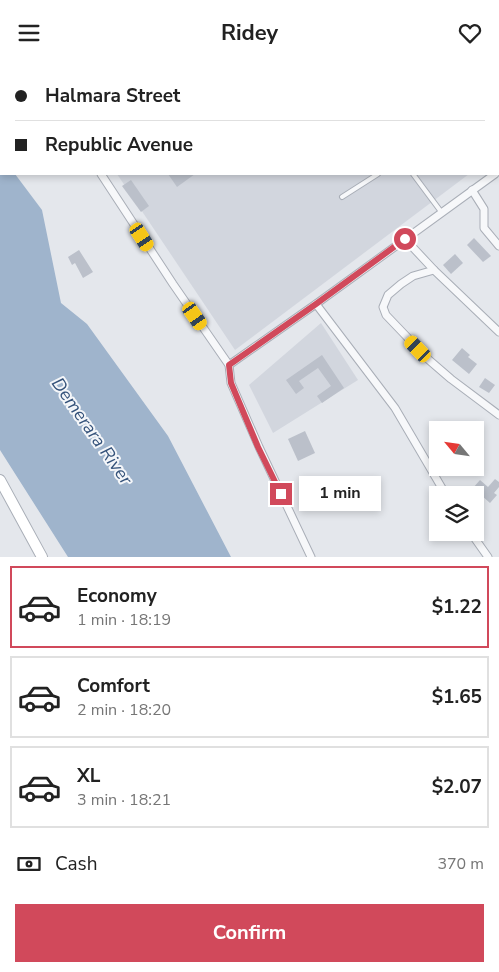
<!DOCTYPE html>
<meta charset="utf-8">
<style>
body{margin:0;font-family:"Nunito Sans",sans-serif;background:#f6f6f6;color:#222;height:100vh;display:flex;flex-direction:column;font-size:19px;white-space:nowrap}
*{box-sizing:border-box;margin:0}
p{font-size:16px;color:#767676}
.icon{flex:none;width:28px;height:28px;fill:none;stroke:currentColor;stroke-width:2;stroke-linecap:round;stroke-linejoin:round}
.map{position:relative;height:492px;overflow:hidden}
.panel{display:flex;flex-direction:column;background:#fff;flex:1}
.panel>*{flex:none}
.banner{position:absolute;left:0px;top:0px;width:500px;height:110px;box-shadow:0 2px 8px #0003;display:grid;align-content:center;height:110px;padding:0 15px;background:#fff}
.needle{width:32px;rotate:299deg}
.controls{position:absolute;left:429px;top:356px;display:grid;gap:10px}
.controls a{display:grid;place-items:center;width:55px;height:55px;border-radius:0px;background:#fff;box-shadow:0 2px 8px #0003;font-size:25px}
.end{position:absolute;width:22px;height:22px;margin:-11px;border:6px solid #d1495b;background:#fff;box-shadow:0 0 0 2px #fff}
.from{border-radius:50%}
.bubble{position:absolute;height:35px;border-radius:0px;background:#fff;box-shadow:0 2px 8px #0003;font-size:16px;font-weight:700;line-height:35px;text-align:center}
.car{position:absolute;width:15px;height:30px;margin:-15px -8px;border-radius:6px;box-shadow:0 0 4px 1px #0007;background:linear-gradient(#f5c518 24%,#345 0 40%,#f5c518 0 76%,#345 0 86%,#f5c518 0)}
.banner b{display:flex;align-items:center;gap:18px;height:48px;font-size:19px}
.banner b+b{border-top:1px solid #e0e0e0}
.banner i{width:12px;height:12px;background:#222}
ul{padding:9px 0 0;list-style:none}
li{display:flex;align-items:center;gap:15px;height:82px;margin:0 10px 8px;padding:0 5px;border:2px solid #e0e0e0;border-radius:0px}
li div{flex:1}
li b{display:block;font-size:19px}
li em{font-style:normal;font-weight:700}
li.selected{border-color:#d1495b}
li>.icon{width:45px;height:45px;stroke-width:1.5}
.pay{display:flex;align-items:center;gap:12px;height:55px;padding:0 15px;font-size:19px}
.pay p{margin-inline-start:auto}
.button{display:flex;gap:10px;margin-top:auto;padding:10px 15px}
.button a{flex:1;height:58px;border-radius:0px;background:#d1495b;color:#fff;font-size:20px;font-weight:700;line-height:58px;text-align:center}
header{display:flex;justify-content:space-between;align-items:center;height:65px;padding:0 15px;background:#fff;font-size:22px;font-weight:700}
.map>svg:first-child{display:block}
.built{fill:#d2d6de}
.water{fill:#9fb4cc}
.building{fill:#bbc0ca}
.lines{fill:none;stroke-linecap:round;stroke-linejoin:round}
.lane-casing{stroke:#a9aeb7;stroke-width:6}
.street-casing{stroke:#a9aeb7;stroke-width:9}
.secondary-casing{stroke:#a9aeb7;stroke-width:12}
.lane{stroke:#f7f8fa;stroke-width:4}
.street{stroke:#f7f8fa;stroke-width:7}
.secondary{stroke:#fff;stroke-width:10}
.route{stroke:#d1495b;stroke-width:6}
.labels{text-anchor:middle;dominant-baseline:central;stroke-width:4;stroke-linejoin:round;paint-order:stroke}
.water-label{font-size:18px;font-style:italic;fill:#34527a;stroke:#f4f6f9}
</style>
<header><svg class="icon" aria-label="menu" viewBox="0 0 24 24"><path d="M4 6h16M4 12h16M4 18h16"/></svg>Ridey<svg class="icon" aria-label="heart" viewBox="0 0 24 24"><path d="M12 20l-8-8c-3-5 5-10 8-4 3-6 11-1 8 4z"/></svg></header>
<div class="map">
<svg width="499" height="492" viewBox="0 0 499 492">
<rect width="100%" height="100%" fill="#e4e7ec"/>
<!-- built -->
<g class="built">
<path d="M39,0H499V86V1H40Z"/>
<path d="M117,109H469L235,285Z"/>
<path d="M321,258L358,315L273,368L249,320Z"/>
</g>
<!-- water -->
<path class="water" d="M0,90L1,91V109H15L42,145L61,238L87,259L168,371L231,492H68L0,385Z"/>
<!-- building -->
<g class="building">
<path d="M168,109H195L177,122Z"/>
<path d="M131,115L149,141L141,147L122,121Z"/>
<path d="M474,173L491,191L483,197L467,180Z"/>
<path d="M79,185L93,207L83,213L75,198L72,200L68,192Z"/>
<path d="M455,189L463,198L451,209L443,200Z"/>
<path d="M462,283L470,290L468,292L477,299L469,309L452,295Z"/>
<path d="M322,290L344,323L322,338L317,331L331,321L318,303L299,316L304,323L296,329L286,315Z"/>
<path d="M485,313L495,320L489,328L479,322Z"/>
<path d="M305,366L315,388L298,396L288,374Z"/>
<path d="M310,412L318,429L320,427L323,434L310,440L300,417Z"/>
<path d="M495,414L499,417V422L494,428L497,430L490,438L473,423L480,415L488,422Z"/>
</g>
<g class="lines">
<defs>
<g id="lane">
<path d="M333,0L334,1"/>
<path d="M413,109L442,148"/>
<path d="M342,132L378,109"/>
</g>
<g id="street">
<path d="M27,0L28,1"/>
<path d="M101,109L173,219L229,300L231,318L259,382L311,492"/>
<path d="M472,125L484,144V163L499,181"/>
<path d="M405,174L434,205L499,267"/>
<path d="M434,205L413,211L401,219L388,230L383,242L386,250L429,295L451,314L499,350"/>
<path d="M316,239L395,343L446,430"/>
<path d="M229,300L316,239L495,109"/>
<path d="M471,468L488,492"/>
</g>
<path id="secondary" d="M0,415L42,492"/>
</defs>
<!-- lane casing -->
<use href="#lane" class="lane-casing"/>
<!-- street casing -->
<use href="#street" class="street-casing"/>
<!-- secondary casing -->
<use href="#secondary" class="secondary-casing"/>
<!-- lane -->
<use href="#lane" class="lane"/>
<!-- street -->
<use href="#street" class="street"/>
<!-- secondary -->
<use href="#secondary" class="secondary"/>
</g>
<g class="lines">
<!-- route -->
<path class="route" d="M281,429L258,382L231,318L229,300L316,239L405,174"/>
</g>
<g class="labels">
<!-- water labels -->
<g class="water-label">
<text transform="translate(92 366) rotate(55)">Demerara River</text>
</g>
</g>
</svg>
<div class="controls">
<a><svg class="needle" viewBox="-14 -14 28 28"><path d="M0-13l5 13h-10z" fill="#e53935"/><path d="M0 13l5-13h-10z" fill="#767676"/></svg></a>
<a><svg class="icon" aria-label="layers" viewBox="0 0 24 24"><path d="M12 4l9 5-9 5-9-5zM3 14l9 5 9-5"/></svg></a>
</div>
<i class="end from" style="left:405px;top:174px"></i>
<i class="end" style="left:281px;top:429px"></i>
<div class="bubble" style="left:299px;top:411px;width:82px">1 min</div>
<i class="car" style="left:142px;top:172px;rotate:147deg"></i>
<i class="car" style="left:195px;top:251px;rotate:145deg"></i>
<i class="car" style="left:418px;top:284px;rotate:316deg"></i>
<div class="banner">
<b><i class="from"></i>Halmara Street</b>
<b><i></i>Republic Avenue</b>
</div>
</div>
<section class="panel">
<ul>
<li class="selected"><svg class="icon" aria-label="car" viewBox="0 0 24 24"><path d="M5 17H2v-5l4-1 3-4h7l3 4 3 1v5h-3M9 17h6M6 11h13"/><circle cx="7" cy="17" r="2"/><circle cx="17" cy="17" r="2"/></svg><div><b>Economy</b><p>1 min · 18:19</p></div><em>$1.22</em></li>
<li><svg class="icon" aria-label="car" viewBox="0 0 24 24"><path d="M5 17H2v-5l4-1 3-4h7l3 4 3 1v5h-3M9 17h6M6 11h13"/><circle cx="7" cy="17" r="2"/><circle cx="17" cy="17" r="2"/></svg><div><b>Comfort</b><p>2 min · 18:20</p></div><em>$1.65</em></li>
<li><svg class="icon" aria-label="car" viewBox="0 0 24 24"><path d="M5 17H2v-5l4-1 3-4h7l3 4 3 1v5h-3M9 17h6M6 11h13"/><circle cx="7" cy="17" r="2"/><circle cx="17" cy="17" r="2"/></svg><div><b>XL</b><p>3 min · 18:21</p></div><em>$2.07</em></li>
</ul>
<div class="pay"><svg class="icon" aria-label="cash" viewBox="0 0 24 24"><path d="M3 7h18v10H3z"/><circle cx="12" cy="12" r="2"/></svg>Cash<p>370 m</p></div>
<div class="button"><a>Confirm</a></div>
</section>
